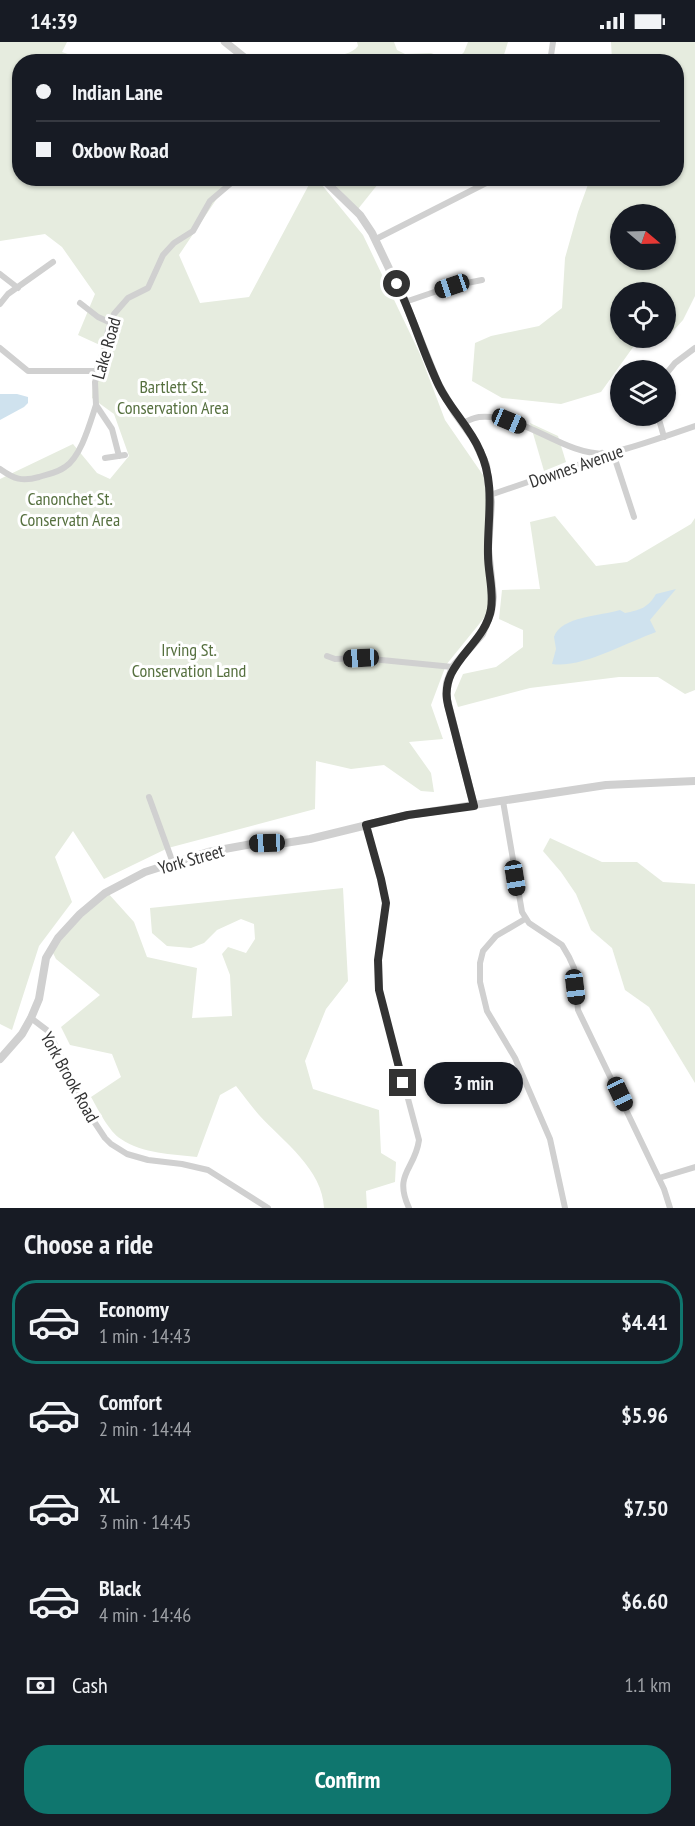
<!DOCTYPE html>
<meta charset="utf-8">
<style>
body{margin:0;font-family:"PT Sans Narrow",sans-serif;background:#242831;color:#f1f3f6;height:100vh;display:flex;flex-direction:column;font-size:22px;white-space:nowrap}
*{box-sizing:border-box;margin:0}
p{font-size:20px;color:#9ea1a6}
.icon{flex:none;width:33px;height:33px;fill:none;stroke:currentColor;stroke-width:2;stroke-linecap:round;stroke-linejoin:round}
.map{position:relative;height:1166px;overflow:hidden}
.side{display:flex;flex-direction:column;background:#171b24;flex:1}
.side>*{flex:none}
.banner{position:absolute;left:12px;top:12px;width:672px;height:132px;border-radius:24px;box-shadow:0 2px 4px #0004;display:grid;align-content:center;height:132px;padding:0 24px;background:#171b24}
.needle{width:39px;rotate:109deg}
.buttons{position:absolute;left:610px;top:162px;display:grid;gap:12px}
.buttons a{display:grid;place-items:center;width:66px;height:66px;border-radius:50%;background:#171b24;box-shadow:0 2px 4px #0004;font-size:30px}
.end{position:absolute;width:27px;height:27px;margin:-14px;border:8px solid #333;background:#fff;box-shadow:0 0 0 3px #fff}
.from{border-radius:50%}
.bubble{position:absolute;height:42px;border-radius:21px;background:#171b24;box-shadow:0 2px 4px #0004;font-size:20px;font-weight:600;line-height:42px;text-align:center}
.car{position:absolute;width:18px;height:36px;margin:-18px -9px;border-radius:8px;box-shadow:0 0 4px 2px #0007;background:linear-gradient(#222 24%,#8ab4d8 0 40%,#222 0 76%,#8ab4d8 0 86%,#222 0)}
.banner b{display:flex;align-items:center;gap:21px;height:57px;font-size:22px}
.banner b+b{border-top:2px solid #363941}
.banner i{width:15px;height:15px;background:#f1f3f6}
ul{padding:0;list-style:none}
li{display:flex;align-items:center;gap:18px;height:84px;margin:0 12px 9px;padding:0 12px;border:3px solid transparent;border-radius:24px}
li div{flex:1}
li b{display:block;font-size:22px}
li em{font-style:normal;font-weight:600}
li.selected{border-color:#0f766e}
li>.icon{width:54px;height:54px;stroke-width:1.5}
h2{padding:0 24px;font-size:27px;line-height:72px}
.pay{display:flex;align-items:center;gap:15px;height:66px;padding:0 24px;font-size:22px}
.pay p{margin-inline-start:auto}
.cta{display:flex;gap:12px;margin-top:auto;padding:12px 24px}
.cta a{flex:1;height:69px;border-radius:24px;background:#0f766e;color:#fff;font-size:24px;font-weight:600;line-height:69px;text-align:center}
.status{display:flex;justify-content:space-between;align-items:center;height:42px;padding:0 30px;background:#171b24;direction:ltr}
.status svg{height:16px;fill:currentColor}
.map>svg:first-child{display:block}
.green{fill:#e6ecdf;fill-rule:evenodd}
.water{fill:#cfe2ee}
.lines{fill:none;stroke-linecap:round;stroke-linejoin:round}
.minor{stroke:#d0d0d0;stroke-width:6}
.tertiary{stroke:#d0d0d0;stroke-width:8}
.route{stroke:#333;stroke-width:8}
.labels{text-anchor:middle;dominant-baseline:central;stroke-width:6;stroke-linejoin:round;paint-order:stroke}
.street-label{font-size:18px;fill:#333;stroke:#fff}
.park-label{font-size:18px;fill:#56703f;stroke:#fff}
</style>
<div class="status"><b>14:39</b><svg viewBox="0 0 49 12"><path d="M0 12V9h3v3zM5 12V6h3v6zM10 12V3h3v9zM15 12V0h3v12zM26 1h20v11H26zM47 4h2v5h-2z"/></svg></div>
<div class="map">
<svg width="695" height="1166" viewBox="0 0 695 1166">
<rect width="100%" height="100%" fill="#fff"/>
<!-- green -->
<g class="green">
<path d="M0,0H67L62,10L88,19L20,20V136L230,137L179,213L200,261L249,255L312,137H317L363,193L420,312L445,378L485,436H490L489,487L495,555L487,576H484L446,623L431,663L443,697L409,700L431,731L434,750L421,749L384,723L351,727L316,719L315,767L168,806L104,837L73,789L55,815L72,860L39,904L12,988L0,982V437L73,402L97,431L110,437L129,414L114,372L92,356L94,326L102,304L78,293L95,252L62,205L45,192L0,199Z"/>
<path d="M357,0H394L397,8L405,12L431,11L453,19H282C290,17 298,13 306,13C322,12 347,18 358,4Z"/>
<path d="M468,0H508L502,19H455L464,10Z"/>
<path d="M611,0H695V254L683,278L666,297L636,301L601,350L561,362L502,356L472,339L475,301L491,294L539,284L562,266L565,216L578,170L590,137L676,136V20L612,19ZM621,172H666V218H621ZM621,250H666V296H621Z"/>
<path d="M329,137H382L358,167Z"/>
<path d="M530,381L558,394L566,420L544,429Z"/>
<path d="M555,474L596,524L627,520L691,482L695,476V648L685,652L658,635H619L530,646L458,665L454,653L463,632L496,625L523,605V588L499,577L502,548L540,547L530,480Z"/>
<path d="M550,796L602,820H637L663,840L695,842V1041L649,965L625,948L612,906L591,888L576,852L561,830L543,809Z"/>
<path d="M343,846L348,939L326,967L305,1019L313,1047L379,1068L381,1111L396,1120L395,1140L366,1149L367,1166H324C323,1128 283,1099 259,1073C251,1064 244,1054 236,1044L220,1053L197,1115C172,1112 143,1112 121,1097C109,1090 98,1067 91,1055L121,1035L112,1012L70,1003L61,985L100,953L56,917L51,907L107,850L134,880L147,915L197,926L192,976L232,974L230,933L222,912L228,905L246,911L255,897L254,882L241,877L217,888L204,901L191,906L167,904L152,891L150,866Z"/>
</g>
<!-- water -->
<g class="water">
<path d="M0,352H17L28,355V361L24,365L0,378Z"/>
<path d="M676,547L650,578L656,590C628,600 580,627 552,622L556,607L554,595C561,574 601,574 620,568L625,571C640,568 648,566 656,552Z"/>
</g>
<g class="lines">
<!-- minor -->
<g class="minor">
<path d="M550,20L553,0"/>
<path d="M376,197L496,136"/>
<path d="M0,232L18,246"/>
<path d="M405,260L452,244L482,238"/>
<path d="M80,261L98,275L111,281"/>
<path d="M0,262L8,252L53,220"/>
<path d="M0,306L28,329H98"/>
<path d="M666,332L675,321L695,306"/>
<path d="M658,374L664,395"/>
<path d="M462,381C468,379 473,376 479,375C525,371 561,413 607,412C613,411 619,408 625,407C649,400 672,392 695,384"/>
<path d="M613,411L634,475"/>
<path d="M119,414L112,387L96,363L95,340L104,315L108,288L114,272L128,256L148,246L163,213L174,201L193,189L210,159L237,136"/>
<path d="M105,416L125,413"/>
<path d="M0,427C14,437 22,440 39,435C47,432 57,431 65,425C81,415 90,381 96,363"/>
<path d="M490,453L595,417L602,411"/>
<path d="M327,614L335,617L361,616L453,625"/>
<path d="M149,755L173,821"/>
<path d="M503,759L522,870L529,881L562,903L569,915L574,926L578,968L664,1147L670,1166"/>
<path d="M366,783L381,837L386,861L378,919L379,948L419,1098C415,1128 393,1131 409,1166"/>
<path d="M525,877L496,894L483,909L480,921V940L487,969L515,1016L550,1097L565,1166"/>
<path d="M31,976L48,989L93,1078L105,1096L111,1102L127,1112L148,1118L182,1122L208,1128L268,1166"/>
<path d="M659,1136L695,1125"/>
</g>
<!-- tertiary -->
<g class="tertiary">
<path d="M225,0L250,20"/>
<path d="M322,136L360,173L372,191L405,260L438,342L455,371L475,399L486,423L491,460L488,507L493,555L491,570L482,592L453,625L447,641L446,654L474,764"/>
<path d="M0,1017L22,992L31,976L39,957L46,916L58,896L80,872L105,851L145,830L208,810L252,802L285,801L310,797L408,773L606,743L695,739"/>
</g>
</g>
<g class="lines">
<!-- route -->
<path class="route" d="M397,242C413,275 423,311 439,344C450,367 470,385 480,409C496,443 487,477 488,513C488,531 494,549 491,567C485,604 438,621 448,663L474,764L408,773L366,783L381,837L386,861L378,918L379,948L403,1041"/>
</g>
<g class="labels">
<!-- street labels -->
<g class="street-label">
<text transform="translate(106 306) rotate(-74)">Lake Road</text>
<text transform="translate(576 424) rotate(-19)">Downes Avenue</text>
<text transform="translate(191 817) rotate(-16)">York Street</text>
<text transform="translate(70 1035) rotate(61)">York Brook Road</text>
</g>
<!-- park labels -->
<g class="park-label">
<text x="173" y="344">Bartlett St.<tspan x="173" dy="21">Conservation Area</tspan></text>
<text x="70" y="456">Canonchet St.<tspan x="70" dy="21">Conservatn Area</tspan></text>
<text x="189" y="607">Irving St.<tspan x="189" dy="21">Conservation Land</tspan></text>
</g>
</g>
</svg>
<div class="buttons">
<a><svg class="needle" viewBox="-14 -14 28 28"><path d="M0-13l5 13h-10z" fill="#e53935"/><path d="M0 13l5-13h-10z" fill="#9ea1a6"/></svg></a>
<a><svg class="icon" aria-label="locate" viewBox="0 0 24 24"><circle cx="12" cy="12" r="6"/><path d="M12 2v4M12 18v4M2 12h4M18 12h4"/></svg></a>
<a><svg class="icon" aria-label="layers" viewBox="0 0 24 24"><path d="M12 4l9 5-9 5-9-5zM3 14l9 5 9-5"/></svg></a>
</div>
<i class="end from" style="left:397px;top:242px"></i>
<i class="end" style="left:403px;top:1041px"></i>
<div class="bubble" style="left:424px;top:1020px;width:99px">3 min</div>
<i class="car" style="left:452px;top:244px;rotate:251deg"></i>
<i class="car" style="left:509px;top:379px;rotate:113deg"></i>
<i class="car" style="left:361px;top:616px;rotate:267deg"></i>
<i class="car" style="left:267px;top:801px;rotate:268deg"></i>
<i class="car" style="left:515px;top:836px;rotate:171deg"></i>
<i class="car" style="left:575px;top:945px;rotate:173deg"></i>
<i class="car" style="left:620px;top:1052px;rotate:155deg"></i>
<div class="banner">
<b><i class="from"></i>Indian Lane</b>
<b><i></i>Oxbow Road</b>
</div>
</div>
<section class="side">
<h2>Choose a ride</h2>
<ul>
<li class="selected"><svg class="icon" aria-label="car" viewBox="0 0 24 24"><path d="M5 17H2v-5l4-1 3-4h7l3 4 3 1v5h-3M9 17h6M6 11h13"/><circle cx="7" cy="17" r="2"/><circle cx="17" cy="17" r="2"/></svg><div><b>Economy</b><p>1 min · 14:43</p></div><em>$4.41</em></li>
<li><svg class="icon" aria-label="car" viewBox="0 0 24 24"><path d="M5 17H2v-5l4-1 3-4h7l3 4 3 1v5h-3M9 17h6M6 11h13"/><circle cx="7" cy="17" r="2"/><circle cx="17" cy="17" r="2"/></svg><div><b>Comfort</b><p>2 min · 14:44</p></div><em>$5.96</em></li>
<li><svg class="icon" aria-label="car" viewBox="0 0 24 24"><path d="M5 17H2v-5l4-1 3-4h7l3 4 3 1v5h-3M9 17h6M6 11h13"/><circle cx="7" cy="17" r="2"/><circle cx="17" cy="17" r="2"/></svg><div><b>XL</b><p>3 min · 14:45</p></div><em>$7.50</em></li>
<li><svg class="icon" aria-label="car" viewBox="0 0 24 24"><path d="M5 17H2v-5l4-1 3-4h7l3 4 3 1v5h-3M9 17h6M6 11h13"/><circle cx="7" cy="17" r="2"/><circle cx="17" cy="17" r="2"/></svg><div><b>Black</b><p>4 min · 14:46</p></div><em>$6.60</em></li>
</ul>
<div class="pay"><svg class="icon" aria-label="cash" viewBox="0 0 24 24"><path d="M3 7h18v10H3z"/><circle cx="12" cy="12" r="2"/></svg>Cash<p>1.1 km</p></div>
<div class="cta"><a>Confirm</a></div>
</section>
